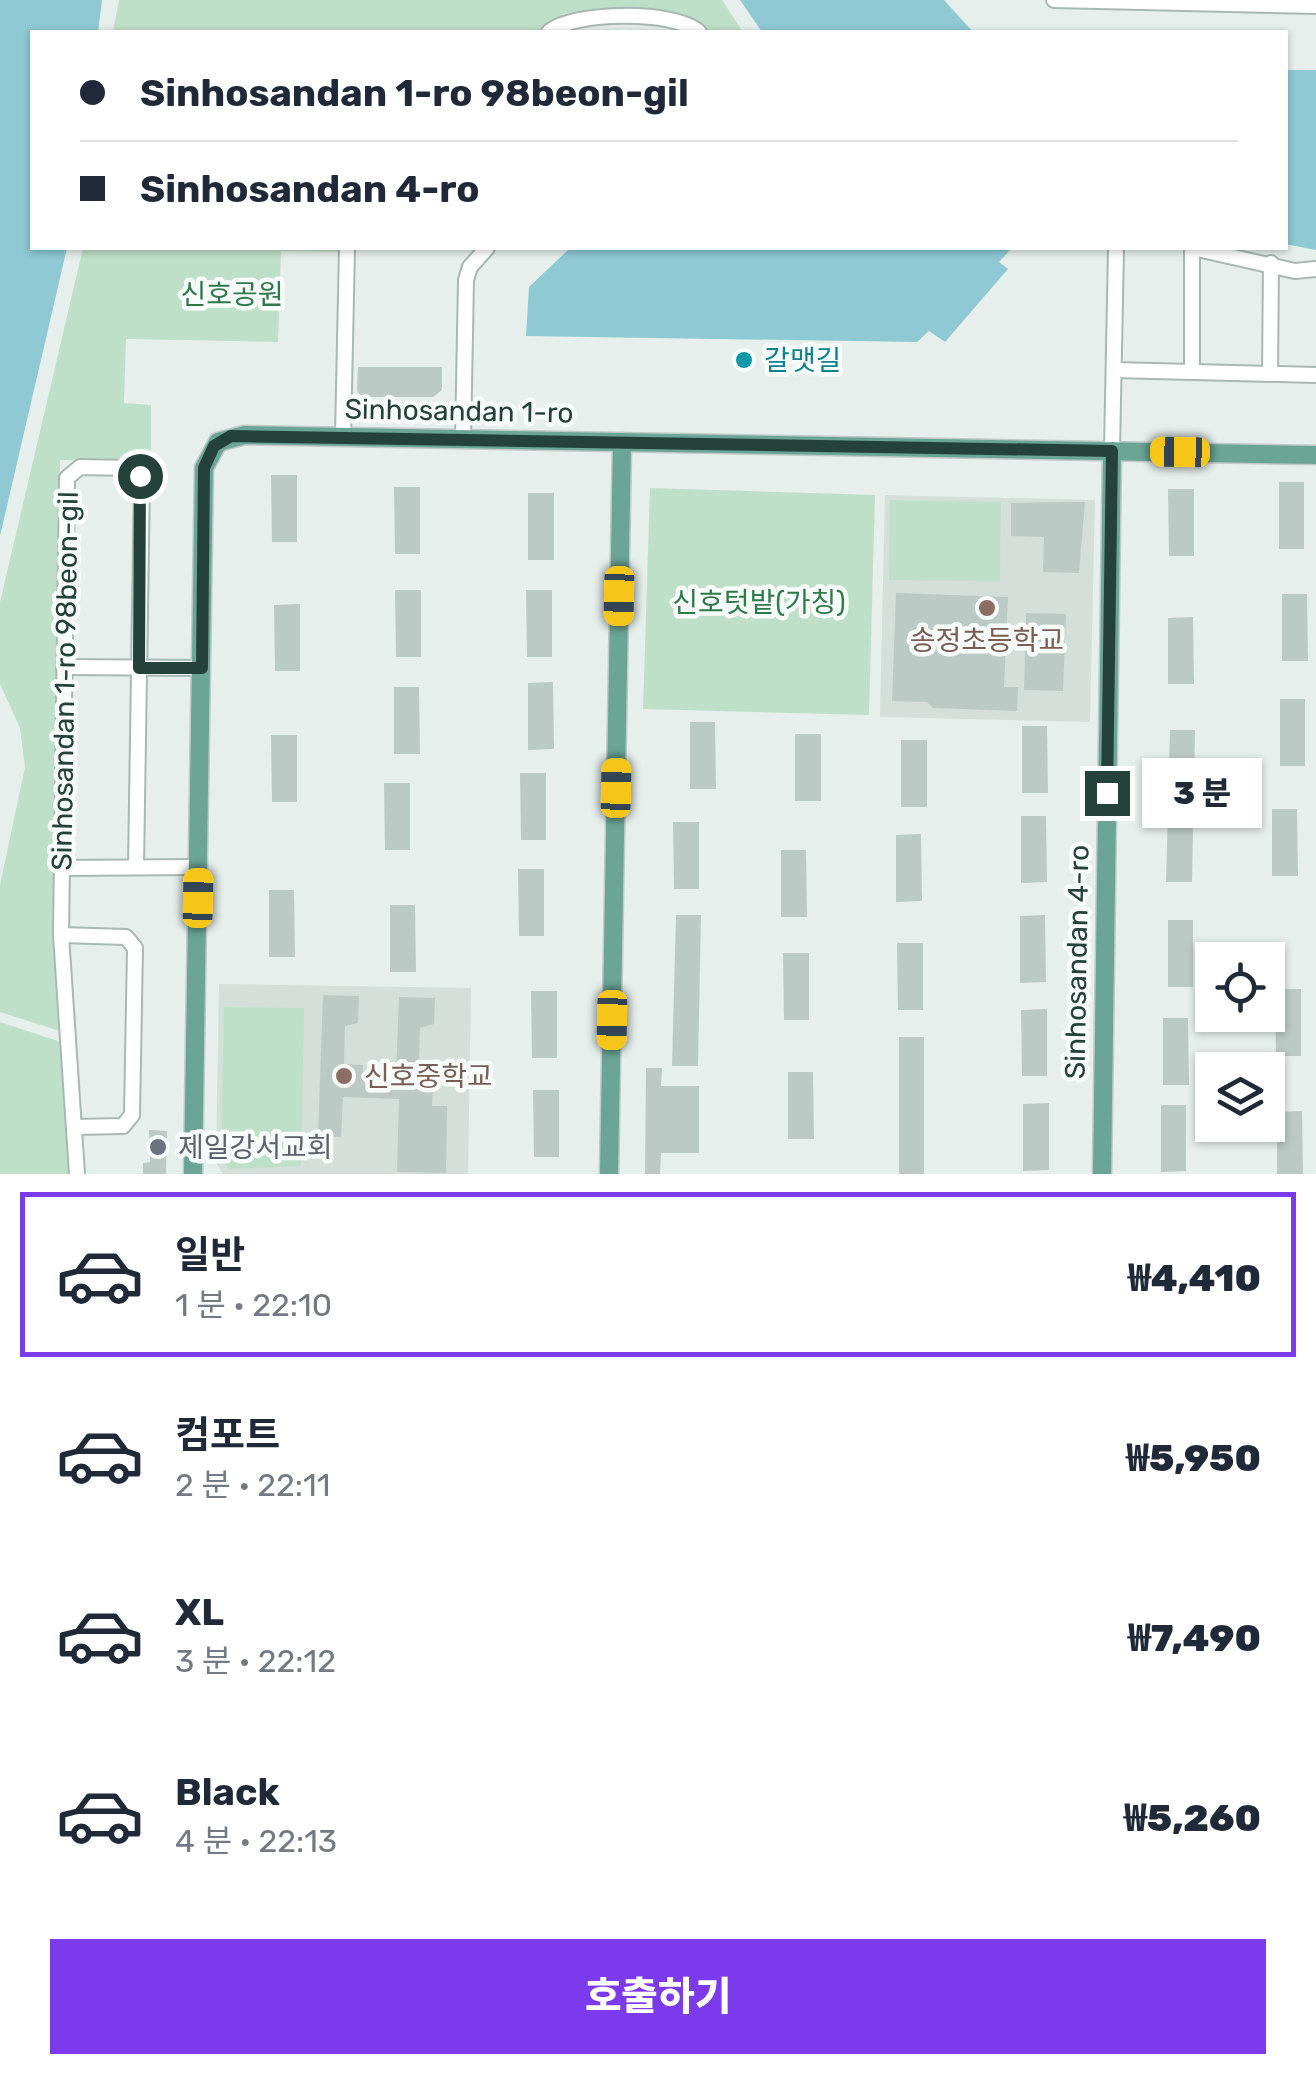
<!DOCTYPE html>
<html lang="ko">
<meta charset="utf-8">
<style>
body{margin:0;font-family:Rubik,"Noto Sans KR",sans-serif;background:#f6f6f7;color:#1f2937;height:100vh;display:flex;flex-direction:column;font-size:38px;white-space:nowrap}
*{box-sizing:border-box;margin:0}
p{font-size:32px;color:#747a83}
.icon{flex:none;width:55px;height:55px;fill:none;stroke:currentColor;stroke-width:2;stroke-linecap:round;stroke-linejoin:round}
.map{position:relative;height:1174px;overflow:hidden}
.details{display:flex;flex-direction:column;background:#fff;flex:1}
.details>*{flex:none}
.banner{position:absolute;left:30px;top:30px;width:1258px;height:220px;border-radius:0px;box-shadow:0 2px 8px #0004;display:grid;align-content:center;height:220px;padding:0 50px;background:#fff}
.fabs{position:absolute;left:1195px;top:942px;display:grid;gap:20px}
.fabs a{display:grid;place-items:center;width:90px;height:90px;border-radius:0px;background:#fff;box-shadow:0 2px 8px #0004;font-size:50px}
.end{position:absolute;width:45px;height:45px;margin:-22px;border:12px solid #24423a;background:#fff;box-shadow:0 0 0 5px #fff}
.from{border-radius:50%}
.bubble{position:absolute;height:70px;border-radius:0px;background:#fff;box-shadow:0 2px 8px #0004;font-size:32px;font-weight:800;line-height:70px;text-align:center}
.car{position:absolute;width:30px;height:60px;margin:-30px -15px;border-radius:12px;box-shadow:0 0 8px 2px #0007;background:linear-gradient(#f5c518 24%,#345 0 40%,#f5c518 0 76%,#345 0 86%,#f5c518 0)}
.banner b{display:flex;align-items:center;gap:35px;height:95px;font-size:38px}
.banner b+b{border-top:2px solid #e0e1e3}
.banner i{width:25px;height:25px;background:#1f2937}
ul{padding:18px 0 0;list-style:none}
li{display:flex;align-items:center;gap:30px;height:165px;margin:0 20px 15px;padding:0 30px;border:5px solid transparent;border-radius:0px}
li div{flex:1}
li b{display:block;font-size:38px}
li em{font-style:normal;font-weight:800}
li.selected{border-color:#7c3aed}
li>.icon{width:90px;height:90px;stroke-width:1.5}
.primary-button{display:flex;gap:20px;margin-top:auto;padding:20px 50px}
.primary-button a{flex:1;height:115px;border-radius:0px;background:#7c3aed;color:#fff;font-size:40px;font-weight:800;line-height:115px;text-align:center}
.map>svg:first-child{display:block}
.built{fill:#d4dfda}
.green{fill:#bfe0c8}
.water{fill:#8ec9d4}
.building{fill:#bbcac4}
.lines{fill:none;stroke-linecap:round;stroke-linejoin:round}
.minor-casing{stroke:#a8b8b2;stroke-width:18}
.major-casing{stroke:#c2cac8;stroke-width:21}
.minor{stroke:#fff;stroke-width:14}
.major{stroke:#6aa596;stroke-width:18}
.route{stroke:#24423a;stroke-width:12}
.culture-dot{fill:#0f9aa8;stroke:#f7fbf9;stroke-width:4}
.education-dot{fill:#8d6e63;stroke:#f7fbf9;stroke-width:4}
.worship-dot{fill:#6b7280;stroke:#f7fbf9;stroke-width:4}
.labels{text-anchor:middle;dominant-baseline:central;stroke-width:9;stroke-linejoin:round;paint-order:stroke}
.park-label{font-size:28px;fill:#2d7a4b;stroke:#f7fbf9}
.culture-label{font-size:28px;fill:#0d838f;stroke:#f7fbf9;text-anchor:start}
.street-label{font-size:28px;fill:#24423a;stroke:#f7fbf9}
.education-label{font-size:28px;fill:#785e54;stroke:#f7fbf9}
.worship-label{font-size:28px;fill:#5b616d;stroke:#f7fbf9;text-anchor:start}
</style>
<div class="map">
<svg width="1316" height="1174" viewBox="0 0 1316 1174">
<rect width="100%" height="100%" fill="#e6efeb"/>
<!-- built -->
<g class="built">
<path d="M885,495L1095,500L1090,722L880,717Z"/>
<path d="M219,984L471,988L468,1174H223L216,1163Z"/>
</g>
<!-- green -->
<g class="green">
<path d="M119,0H722L743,32H708L683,14L578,11L563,14L539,32H113Z"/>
<path d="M83,248H340L339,252L281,251L278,342L126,339L124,403L151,405V460H60L53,866L60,1031L0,1012V885L25,767L20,728L0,684V602Z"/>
<path d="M650,488L875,495L869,715L643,709Z"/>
<path d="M890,500L1001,502L1000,581L889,580Z"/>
<path d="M224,1007L304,1008L301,1166L229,1169L221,1160Z"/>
<path d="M0,1022L61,1042L70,1174H0Z"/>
</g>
<!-- water -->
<g class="water">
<path d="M0,0H102L98,32H32V248H67L0,536Z"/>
<path d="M740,0H944L973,32H762Z"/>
<path d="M1285,70H1316V250L1285,244Z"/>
<path d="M570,248H1012L999,262L1008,269L945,342L929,331L917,342L526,336L529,287Z"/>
</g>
<!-- building -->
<g class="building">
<path d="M358,367H442V390L433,397H362L357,391Z"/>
<path d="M271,475H297V542H272Z"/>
<rect x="1279" y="482" width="25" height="67"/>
<path d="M394,487H420V554H395Z"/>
<path d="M1168,489H1194V556H1169Z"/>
<rect x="528" y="493" width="26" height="67"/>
<path d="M1062,502H1085L1079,573L1043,572L1044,537L1011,536V503Z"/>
<path d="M395,590H421V657H396Z"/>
<path d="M526,590H552V657H527Z"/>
<path d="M896,593L1008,597L1004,687H1018L1017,711L933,708L927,702L892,701Z"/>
<path d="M1282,594H1307L1308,661H1282Z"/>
<path d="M300,604V671H275L274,605Z"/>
<path d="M1026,613L1066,614L1063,691L1024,690Z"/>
<path d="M1193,617L1194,684H1168V618Z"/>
<path d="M553,682L554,749L528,750V683Z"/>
<path d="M394,687H419L420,754H394Z"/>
<rect x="1280" y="699" width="25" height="67"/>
<path d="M690,722H715L716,789H690Z"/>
<path d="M1022,726H1047L1048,793H1022Z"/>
<path d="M1170,730H1195L1192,882H1166Z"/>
<rect x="795" y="734" width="26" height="67"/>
<path d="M271,735H297V802H272Z"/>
<rect x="901" y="740" width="26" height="67"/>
<path d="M520,773H546V840H521Z"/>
<path d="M384,783H410V850H385Z"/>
<path d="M1272,809H1297L1298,876H1272Z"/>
<path d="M1021,816H1046L1047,882L1021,883Z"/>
<path d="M673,822H699V889H674Z"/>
<path d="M921,834L922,901L896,902V835Z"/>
<path d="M781,850H806L807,917H781Z"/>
<path d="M518,869H544V936H519Z"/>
<path d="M269,890H294L295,957H269Z"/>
<path d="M390,905H415L416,972H390Z"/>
<path d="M676,915H701L698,1066H672Z"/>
<path d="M1045,915L1046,982L1020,983V916Z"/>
<rect x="1168" y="920" width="25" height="67"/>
<path d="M897,943H923V1010H898Z"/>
<path d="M783,953H809V1020H784Z"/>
<path d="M1275,989H1301V1056H1276Z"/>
<path d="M531,991H557V1058H532Z"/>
<path d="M323,995L359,996L358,1023L345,1026L344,1064L363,1065V1076H396L399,997L435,998L434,1024L420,1028L419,1059H434L432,1106H447L446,1173L397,1172L399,1099L343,1097L341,1137L318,1136Z"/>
<path d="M1047,1009V1076H1022L1021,1010Z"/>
<path d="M1163,1018H1188L1189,1085H1163Z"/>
<rect x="899" y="1037" width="25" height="137"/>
<path d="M646,1068H662L661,1086H699V1153H661L660,1174H645Z"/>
<path d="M788,1072H813L814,1139H788Z"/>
<path d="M533,1090H559V1157H534Z"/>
<path d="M1049,1103V1170L1023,1171V1104Z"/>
<path d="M1161,1105H1186V1171L1161,1172Z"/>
<path d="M1302,1111L1303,1174H1277V1112Z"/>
<path d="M149,1130L167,1131L166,1174H143V1163L150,1162Z"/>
</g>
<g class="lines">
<defs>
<g id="minor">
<path d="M1054,0L1316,6"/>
<path d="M549,32C572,11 676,10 699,32"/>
<path d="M1193,248L1295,271L1316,269"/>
<path d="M1114,370L1316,375"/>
<path d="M1192,372V248"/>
<path d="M1270,374L1271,263"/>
<path d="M343,436L347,248"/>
<path d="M463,439L466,280L470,267L487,248"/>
<path d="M1112,451L1116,248"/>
<path d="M64,667L202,668"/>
<path d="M62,868L198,867"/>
<path d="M61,935L126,937L135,948L132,1115L123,1126L74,1127"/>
<path d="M77,1174L61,935L67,478L80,467L130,468L142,480L136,867"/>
</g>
<g id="major">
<path d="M193,1174L204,468L218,442L245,435L1316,455"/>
<path d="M609,1174L622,442"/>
<path d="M1102,1174L1112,451"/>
</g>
</defs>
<!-- minor casing -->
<use href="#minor" class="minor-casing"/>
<!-- major casing -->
<use href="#major" class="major-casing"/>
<!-- minor -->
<use href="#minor" class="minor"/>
<!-- major -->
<use href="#major" class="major"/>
</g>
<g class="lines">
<!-- route -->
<path class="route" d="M140,476L139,668H202L204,468L214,446L231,436L1112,451L1107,793"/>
</g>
<!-- markers -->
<circle class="culture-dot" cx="744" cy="360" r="10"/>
<g class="education-dot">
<circle cx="987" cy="608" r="10"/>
<circle cx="344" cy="1076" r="10"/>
</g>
<circle class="worship-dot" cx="158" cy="1147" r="10"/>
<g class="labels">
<!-- park labels -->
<g class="park-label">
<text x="232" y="294">신호공원</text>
<text x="759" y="602">신호텃밭(가칭)</text>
</g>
<!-- culture labels -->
<g class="culture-label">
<text x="764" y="360">갈맷길</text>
</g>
<!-- street labels -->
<g class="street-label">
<text transform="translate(459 411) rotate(1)">Sinhosandan 1-ro</text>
<text transform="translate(65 681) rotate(-89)">Sinhosandan 1-ro 98beon-gil</text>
<text transform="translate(1077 962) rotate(-89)">Sinhosandan 4-ro</text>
</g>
<!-- education labels -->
<g class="education-label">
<text x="987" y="640">송정초등학교</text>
<text x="364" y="1076" text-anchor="start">신호중학교</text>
</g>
<!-- worship labels -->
<g class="worship-label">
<text x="178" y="1147">제일강서교회</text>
</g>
</g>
</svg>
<div class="fabs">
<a><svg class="icon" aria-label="locate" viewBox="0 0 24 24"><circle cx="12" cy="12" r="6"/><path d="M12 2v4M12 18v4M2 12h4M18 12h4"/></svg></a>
<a><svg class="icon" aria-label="layers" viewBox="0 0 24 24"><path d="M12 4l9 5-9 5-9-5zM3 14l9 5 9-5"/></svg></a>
</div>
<i class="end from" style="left:140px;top:476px"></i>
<i class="end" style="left:1107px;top:793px"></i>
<div class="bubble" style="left:1142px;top:758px;width:120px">3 분</div>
<i class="car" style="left:1180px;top:452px;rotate:271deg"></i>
<i class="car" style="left:619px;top:596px;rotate:181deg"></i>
<i class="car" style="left:616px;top:788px;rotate:1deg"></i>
<i class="car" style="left:198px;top:898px;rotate:1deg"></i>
<i class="car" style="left:612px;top:1020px;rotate:181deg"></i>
<div class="banner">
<b><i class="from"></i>Sinhosandan 1-ro 98beon-gil</b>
<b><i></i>Sinhosandan 4-ro</b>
</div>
</div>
<section class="details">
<ul>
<li class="selected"><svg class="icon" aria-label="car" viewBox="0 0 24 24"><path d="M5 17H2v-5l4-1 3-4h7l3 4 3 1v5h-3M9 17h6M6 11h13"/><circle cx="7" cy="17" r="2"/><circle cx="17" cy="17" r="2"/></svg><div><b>일반</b><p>1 분 · 22:10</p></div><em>₩4,410</em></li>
<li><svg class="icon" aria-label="car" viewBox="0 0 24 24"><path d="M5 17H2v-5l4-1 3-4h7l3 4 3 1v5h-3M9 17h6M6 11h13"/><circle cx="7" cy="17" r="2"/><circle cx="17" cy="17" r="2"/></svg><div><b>컴포트</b><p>2 분 · 22:11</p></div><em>₩5,950</em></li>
<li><svg class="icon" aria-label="car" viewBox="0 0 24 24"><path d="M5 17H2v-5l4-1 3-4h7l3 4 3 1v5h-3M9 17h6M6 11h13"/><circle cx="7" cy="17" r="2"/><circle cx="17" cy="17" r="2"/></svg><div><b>XL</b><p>3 분 · 22:12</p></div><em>₩7,490</em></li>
<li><svg class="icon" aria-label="car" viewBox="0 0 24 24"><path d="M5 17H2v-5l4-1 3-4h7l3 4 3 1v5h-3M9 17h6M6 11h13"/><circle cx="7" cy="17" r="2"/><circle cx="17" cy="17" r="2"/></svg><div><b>Black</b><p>4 분 · 22:13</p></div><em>₩5,260</em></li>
</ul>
<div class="primary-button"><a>호출하기</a></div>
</section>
